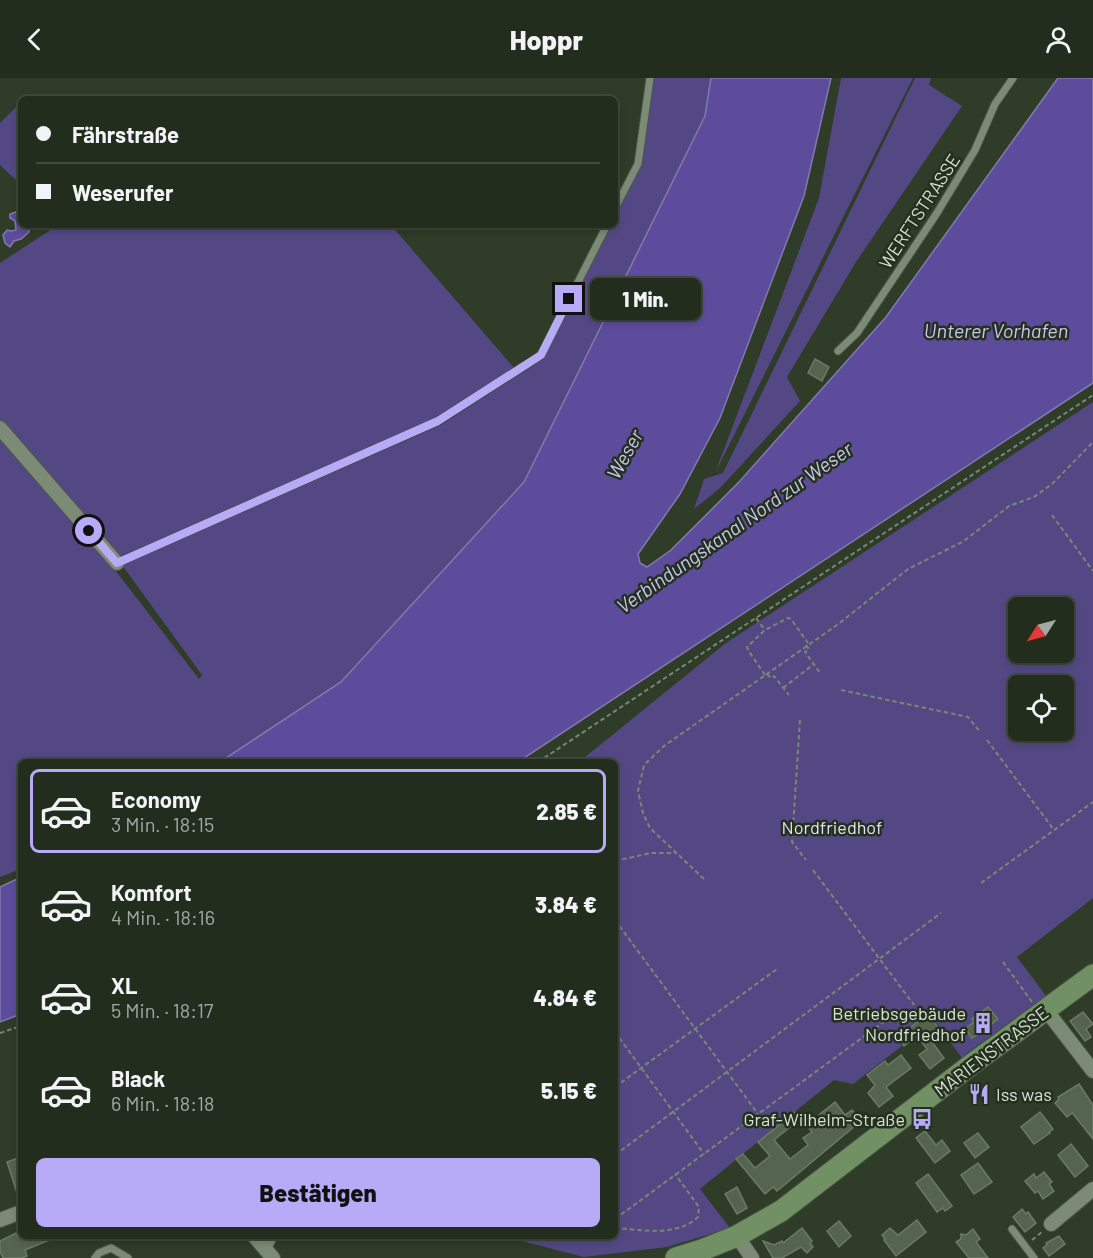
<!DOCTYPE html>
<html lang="de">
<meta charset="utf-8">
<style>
body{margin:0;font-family:Barlow,sans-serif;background:#2e392b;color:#f1f3f6;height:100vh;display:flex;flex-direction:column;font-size:22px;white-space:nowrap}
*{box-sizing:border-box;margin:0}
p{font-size:20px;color:#a2a8a4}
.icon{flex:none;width:33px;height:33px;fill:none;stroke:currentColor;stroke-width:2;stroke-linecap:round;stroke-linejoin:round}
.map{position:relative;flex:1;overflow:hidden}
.panel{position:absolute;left:18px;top:681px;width:600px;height:480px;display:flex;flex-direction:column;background:#222d1e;border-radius:9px;box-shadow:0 3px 9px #0003,0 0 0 2px #3f493c}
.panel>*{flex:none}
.banner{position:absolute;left:18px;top:18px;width:600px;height:132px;border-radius:9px;box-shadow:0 3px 9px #0003,0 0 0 2px #3f493c;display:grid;align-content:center;height:132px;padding:0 18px;background:#222d1e}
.needle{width:39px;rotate:234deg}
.controls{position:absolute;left:1008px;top:519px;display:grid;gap:12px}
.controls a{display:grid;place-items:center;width:66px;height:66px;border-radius:9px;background:#222d1e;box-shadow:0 3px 9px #0003,0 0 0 2px #3f493c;font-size:30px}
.end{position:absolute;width:27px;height:27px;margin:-14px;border:8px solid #b7abf8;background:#111;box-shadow:0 0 0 3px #111}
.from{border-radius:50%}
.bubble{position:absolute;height:42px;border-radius:9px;background:#222d1e;box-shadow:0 3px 9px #0003,0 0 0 2px #3f493c;font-size:20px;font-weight:800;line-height:42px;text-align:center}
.banner b{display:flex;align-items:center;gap:21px;height:57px;font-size:22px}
.banner b+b{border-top:2px solid #3f493c}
.banner i{width:15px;height:15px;background:#f1f3f6}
ul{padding:10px 0 0;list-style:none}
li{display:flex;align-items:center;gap:18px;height:84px;margin:0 12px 9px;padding:0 6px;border:3px solid transparent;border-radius:9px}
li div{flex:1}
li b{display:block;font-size:22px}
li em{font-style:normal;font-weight:800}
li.on{border-color:#b7abf8}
li>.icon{width:54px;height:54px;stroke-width:1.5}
.primary-button{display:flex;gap:12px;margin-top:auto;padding:12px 18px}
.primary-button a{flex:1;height:69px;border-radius:9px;background:#b7abf8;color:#111;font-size:24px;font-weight:800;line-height:69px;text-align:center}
header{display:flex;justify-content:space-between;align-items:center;height:78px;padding:0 18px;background:#222d1e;font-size:27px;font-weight:800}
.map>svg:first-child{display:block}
.green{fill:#544884;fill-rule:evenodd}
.water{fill:#5d4c9c;stroke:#8279ad;stroke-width:1.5}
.building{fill:#55644f;stroke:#6b7a65;stroke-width:1.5}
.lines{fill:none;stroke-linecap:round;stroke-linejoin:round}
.lane-casing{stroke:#4c5747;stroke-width:9}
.street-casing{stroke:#4c5747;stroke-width:16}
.primary-casing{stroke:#4c5747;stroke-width:23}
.path{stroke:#7a8676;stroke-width:2;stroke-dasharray:4.5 3;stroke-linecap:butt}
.lane{stroke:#7b8b75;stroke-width:7}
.street{stroke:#7b8b75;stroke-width:14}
.primary{stroke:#719064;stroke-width:21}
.route{stroke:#b7abf8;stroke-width:8}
.labels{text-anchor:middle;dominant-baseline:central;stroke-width:5;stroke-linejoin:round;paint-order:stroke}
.street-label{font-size:18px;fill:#d8e1d5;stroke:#24311e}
.park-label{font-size:18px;fill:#e3e0f7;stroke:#24311e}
.poi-label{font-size:18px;fill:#d8e1d5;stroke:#24311e;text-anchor:end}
.water-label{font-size:20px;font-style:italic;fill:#cbc5f2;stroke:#24311e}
</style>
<header><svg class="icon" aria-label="back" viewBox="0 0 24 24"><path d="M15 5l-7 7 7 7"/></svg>Hoppr<svg class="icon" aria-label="person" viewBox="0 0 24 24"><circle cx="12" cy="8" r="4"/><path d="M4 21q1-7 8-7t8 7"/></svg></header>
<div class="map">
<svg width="1093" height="1180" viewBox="0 0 1093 1180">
<rect width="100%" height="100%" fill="#2e3c28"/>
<!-- green -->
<g class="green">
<path d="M653,0H711L705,38L524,404L341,604L220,684H21V791L0,799V185L58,147H391L515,291L435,341L117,480L112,488L199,601L202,597L122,487L441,347L543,281L610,147H615V137L641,85Z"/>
<path d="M841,0H913L715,395L819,120Z"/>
<path d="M915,0H931L929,7L962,28L856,184L787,299L800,323L720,410L694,431L704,401L723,395Z"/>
<path d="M21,24V107L0,87V45Z"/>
<path d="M1093,324V820L1017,879L1046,918L967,975L962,980L929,935L896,959L902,968L853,1006L834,1002L700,1111L730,1150L667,1169L584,1179L502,1158H615V684H579L726,565ZM1018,530H1064V574H1018ZM1018,608H1064V652H1018Z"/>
</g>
<!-- water -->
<g class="water">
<path d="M711,0H831L804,118L720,340L680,416L638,476L640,485L647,489L671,472L739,404L886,239L1058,0H1093V305L518,684H220L341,604L524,404L705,38Z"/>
<path d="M21,132V147H29V154L21,161L14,163L10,169L5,165L3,157L7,152L11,153L16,152L15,143L10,140V136Z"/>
<path d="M21,799V936L0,944V809Z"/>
</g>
<!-- building -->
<g class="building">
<path d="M815,281L829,289L822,303L808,295Z"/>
<path d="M988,929L998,941L972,960L965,951L974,944L972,941Z"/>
<path d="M1083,934L1093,946L1086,951L1091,959L1085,963L1070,943Z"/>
<path d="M928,936L943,956L932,964L944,980L930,991L919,977L927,971L917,958L904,968L898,959Z"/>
<path d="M901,977L911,990L886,1009L893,1018L879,1029L868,1015L875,1007L867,997L885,983L888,987Z"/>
<path d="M1079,1006L1093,1027V1061L1074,1037L1072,1035L1067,1039L1055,1025L1059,1021L1058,1019Z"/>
<path d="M835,1024L845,1037L852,1032L861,1043L777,1113L773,1109L765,1116L736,1081L743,1076L755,1090L770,1078L758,1064L795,1034L800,1041L774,1062L790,1081L808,1067L803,1060L812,1054L809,1050L821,1040L819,1037Z"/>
<path d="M1040,1034L1053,1051L1049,1054L1050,1055L1034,1066L1021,1049Z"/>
<path d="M925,1053L936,1067L942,1062L950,1073L935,1085L916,1060Z"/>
<path d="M978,1055L989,1069L975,1080L964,1065Z"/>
<path d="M1071,1066L1088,1088L1075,1099L1058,1077Z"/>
<path d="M21,1079V1121H19L7,1084Z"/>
<path d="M978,1085L992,1104L974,1116L961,1097Z"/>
<path d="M1044,1094L1052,1104L1049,1106L1054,1113L1043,1121L1038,1113L1035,1115L1025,1103L1034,1096L1036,1100Z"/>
<path d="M928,1096L952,1128L945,1133L943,1130L937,1134L916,1105Z"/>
<path d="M737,1109L747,1130L737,1136L725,1116Z"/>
<path d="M1022,1131L1026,1136L1028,1134L1036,1145L1025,1154L1013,1139Z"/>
<path d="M917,1142L926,1154L896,1178L884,1162L885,1161L882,1157L890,1150L898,1157Z"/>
<path d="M839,1143L851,1158L839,1169L827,1153Z"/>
<path d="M802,1150L812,1163L810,1165L813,1169L807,1175L801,1169L782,1180H773L763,1163L774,1167L782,1163L783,1165Z"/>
<path d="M973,1151L980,1161L976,1164L988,1180H969L956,1164L961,1161V1156L966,1157Z"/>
<path d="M16,1155L17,1158H59L25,1172L27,1178L22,1180H3L0,1173V1163Z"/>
<path d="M1059,1158L1065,1166L1049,1178L1043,1170L1047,1167L1046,1165Z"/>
</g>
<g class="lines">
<defs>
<g id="lane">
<path d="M615,130L638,86L650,0"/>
<path d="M838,273L857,255L937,135L975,72L995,26L1013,0"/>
<path d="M117,485L438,343L541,277L607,147"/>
<path d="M1012,1151L1034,1180"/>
<path d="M267,1172L274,1158"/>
<path d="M95,1180L99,1175L111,1170L128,1180"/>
</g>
<g id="street">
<path d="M0,350L117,485"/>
<path d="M1046,932L1093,993"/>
<path d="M0,1142L21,1134"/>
<path d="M1051,1146L1093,1111"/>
<path d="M254,1158L273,1180"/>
<path d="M737,1158L752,1180"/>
</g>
<path id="primary" d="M676,1180L702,1172L737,1158L781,1133L972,986L1093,897"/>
</defs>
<!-- lane casing -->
<use href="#lane" class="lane-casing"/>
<!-- street casing -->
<use href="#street" class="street-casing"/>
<!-- primary casing -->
<use href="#primary" class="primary-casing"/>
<!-- path -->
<g class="path">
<path d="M1052,437L1093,493"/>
<path d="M756,540L765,552"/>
<path d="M806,567L809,571L805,574L820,595"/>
<path d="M767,596L771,600L774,598L789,617"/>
<path d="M765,597L748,572L747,569L765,552L788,540L791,541L808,565"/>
<path d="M783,610L814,586"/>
<path d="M841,612L968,639L980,654"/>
<path d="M800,642L792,764L806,782"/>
<path d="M987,662L1054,752"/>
<path d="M538,684L1093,317"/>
<path d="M615,783L651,775H677"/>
<path d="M813,792L914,927"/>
<path d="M704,801L650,750L643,735L638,713L644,687L664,668L837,547L908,491L964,463L1009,428L1034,419L1052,406L1093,364"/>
<path d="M981,805L1093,724"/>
<path d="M615,842L758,1036"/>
<path d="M1003,884L1032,924"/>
<path d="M615,954L704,1076"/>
<path d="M0,955L21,948"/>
<path d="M615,1009L777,891"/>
<path d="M615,1077L941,835"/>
<path d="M615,1141L900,932"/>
<path d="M615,1150C642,1152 677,1159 698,1139L699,1129L675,1096"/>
<path d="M1032,1162L1042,1154"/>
</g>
<!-- lane -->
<use href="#lane" class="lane"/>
<!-- street -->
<use href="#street" class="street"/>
<!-- primary -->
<use href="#primary" class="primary"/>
</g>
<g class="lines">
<!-- route -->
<path class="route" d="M89,453L117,485L438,343L541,277L569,221"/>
</g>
<!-- icons -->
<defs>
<symbol id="building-bare" viewBox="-9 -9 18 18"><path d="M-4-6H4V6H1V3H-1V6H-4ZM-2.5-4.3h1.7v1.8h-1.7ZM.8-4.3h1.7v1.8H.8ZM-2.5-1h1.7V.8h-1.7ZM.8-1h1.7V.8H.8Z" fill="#b7abf8" stroke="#24311e" stroke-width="2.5" paint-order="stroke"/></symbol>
<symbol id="restaurant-bare" viewBox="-9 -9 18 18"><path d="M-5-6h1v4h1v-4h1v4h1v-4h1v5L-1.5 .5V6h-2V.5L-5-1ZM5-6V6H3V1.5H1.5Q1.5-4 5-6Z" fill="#b7abf8" stroke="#24311e" stroke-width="2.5" paint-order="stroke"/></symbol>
<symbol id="bus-bare" viewBox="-9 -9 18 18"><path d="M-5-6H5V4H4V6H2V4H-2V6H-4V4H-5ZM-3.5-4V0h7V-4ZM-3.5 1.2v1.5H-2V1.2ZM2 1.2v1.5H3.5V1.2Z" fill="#b7abf8" stroke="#24311e" stroke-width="2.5" paint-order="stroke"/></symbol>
</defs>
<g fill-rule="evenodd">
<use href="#building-bare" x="968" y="930" width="30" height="30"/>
<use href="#restaurant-bare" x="964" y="1001" width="30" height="30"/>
<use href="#bus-bare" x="907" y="1026" width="30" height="30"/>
</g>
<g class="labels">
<!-- street labels -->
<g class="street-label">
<text transform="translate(919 133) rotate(-57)">WERFTSTRASSE</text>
<text transform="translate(991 973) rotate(-37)">MARIENSTRASSE</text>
</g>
<!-- park labels -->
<g class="park-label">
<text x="832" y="749">Nordfriedhof</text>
</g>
<!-- poi labels -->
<g class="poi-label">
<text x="966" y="935">Betriebsgebäude<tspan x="966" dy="21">Nordfriedhof</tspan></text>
<text x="996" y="1016" text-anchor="start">Iss was</text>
<text x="905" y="1041">Graf-Wilhelm-Straße</text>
</g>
<!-- water labels -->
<g class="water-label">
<text x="996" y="252">Unterer Vorhafen</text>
<text transform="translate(624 376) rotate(-61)">Weser</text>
<text transform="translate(734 449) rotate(-35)">Verbindungskanal Nord zur Weser</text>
</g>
</g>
</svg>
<div class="controls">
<a><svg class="needle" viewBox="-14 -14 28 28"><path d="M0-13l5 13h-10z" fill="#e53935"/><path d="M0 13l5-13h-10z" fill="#a2a8a4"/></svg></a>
<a><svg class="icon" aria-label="locate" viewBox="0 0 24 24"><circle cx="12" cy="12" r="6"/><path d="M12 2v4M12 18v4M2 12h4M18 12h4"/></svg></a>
</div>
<i class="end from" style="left:89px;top:453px"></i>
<i class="end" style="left:569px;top:221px"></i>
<div class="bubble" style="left:590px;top:200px;width:111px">1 Min.</div>
<div class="banner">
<b><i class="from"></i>Fährstraße</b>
<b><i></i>Weserufer</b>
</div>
<section class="panel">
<ul>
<li class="on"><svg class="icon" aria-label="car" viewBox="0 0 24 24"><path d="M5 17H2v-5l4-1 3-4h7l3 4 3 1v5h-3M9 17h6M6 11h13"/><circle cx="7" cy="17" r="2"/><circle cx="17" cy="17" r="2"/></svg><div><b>Economy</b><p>3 Min. · 18:15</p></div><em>2.85 €</em></li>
<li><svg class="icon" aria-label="car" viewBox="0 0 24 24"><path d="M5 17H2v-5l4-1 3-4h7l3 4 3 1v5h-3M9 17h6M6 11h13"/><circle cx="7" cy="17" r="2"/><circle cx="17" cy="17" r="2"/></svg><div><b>Komfort</b><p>4 Min. · 18:16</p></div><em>3.84 €</em></li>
<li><svg class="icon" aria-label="car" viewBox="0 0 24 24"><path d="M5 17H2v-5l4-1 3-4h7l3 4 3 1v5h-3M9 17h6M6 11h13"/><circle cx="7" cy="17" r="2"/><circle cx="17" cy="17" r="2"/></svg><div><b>XL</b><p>5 Min. · 18:17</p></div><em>4.84 €</em></li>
<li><svg class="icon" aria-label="car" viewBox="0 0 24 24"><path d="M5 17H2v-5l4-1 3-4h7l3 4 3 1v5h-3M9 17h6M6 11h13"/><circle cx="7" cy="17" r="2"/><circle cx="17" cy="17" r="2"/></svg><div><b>Black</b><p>6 Min. · 18:18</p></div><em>5.15 €</em></li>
</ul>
<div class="primary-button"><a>Bestätigen</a></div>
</section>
</div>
